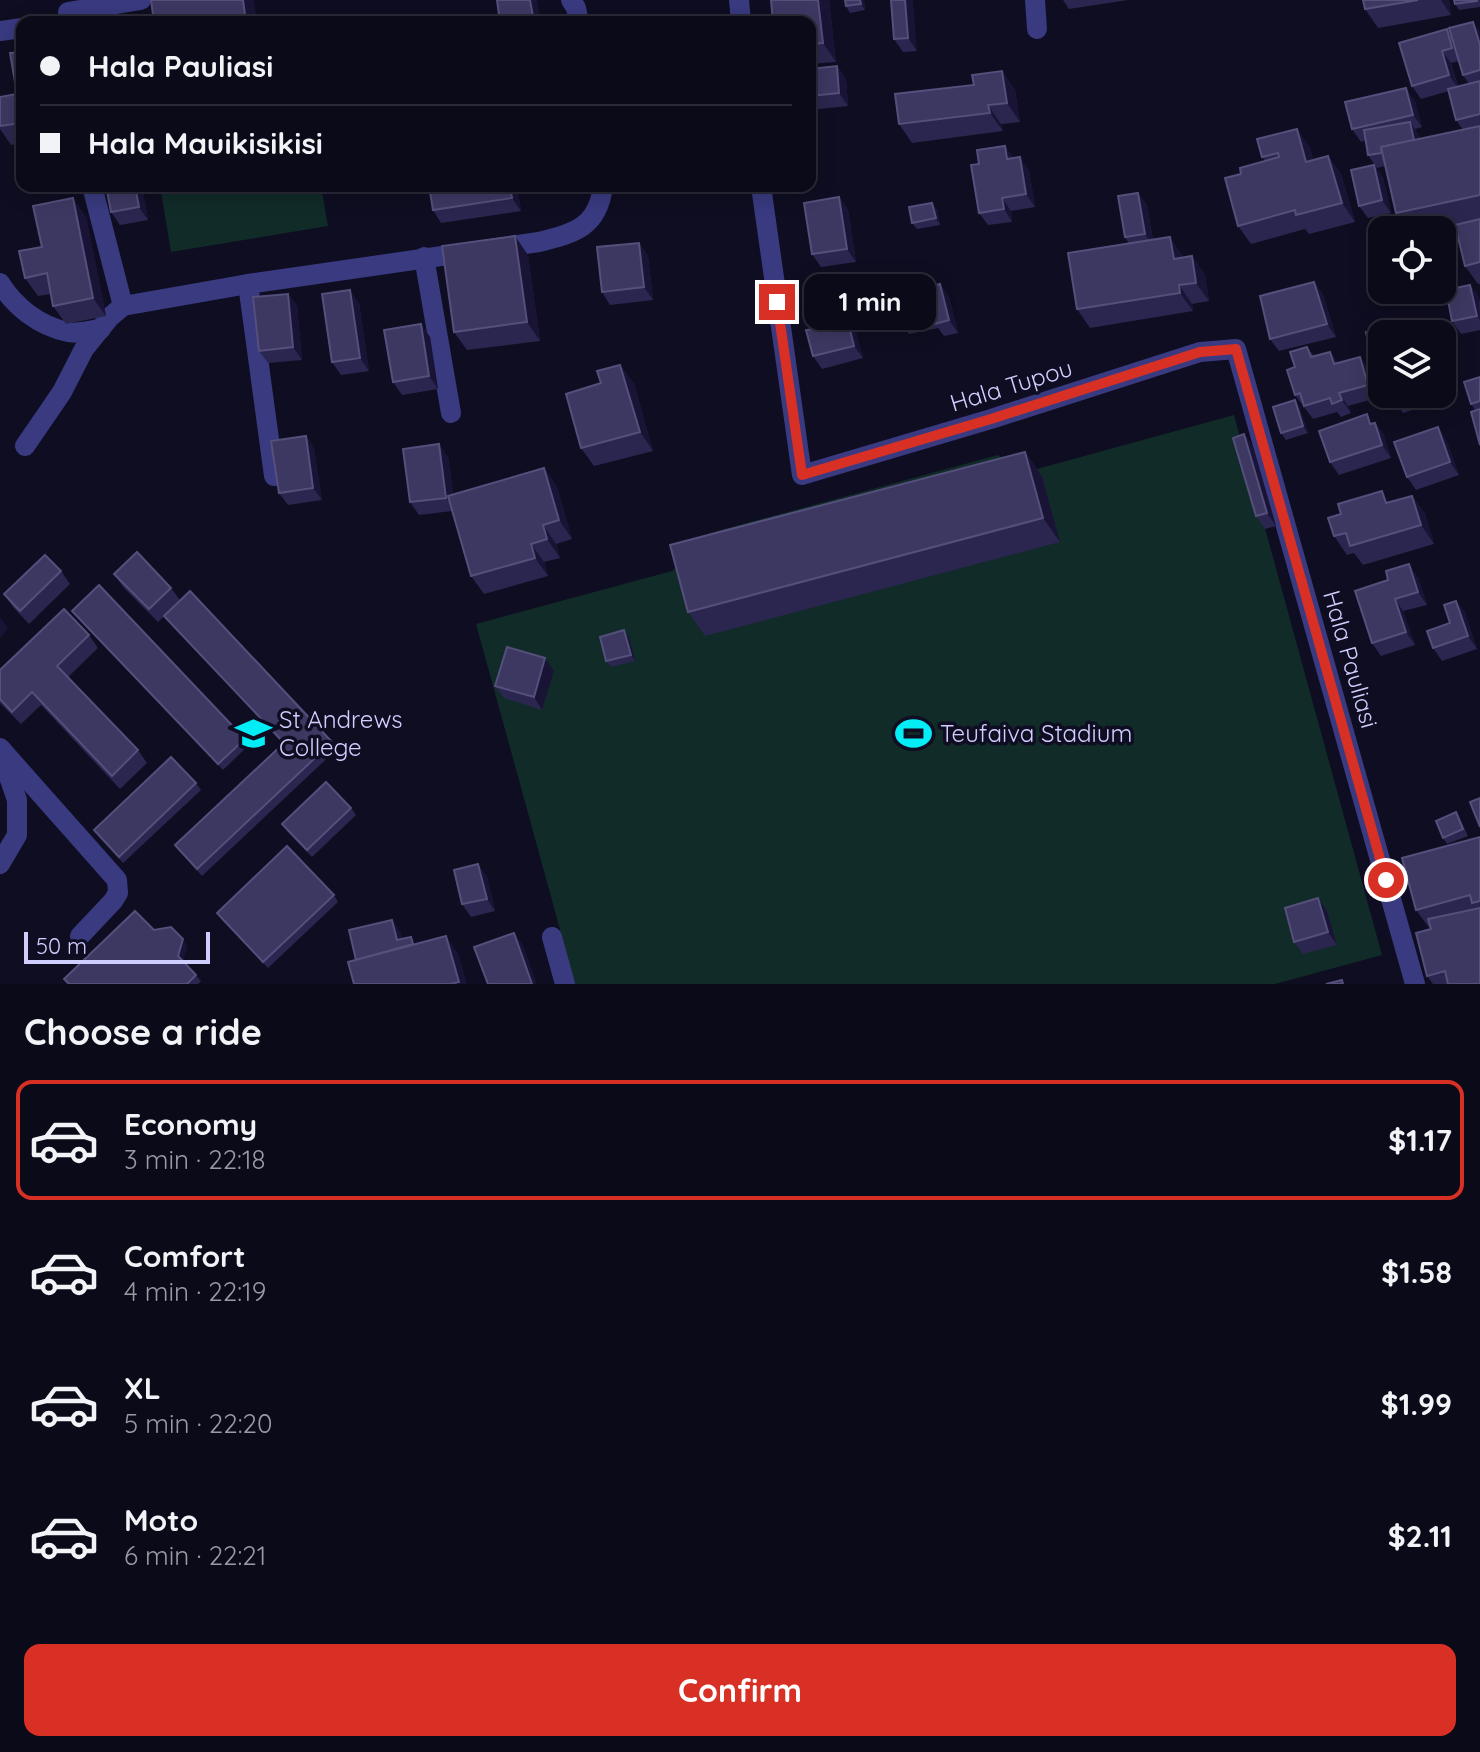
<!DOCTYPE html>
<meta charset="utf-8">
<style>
body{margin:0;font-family:Quicksand,sans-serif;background:#141322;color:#f1f3f6;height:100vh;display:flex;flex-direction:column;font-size:30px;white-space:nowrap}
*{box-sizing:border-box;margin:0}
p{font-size:26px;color:#9a9aa2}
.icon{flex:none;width:44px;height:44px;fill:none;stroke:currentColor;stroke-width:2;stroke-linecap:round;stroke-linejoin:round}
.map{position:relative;height:984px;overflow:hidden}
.side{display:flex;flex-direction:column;background:#0b0a19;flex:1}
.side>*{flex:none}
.top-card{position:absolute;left:16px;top:16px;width:800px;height:176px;border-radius:16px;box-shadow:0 4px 20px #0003,0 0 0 2px #2b2b38;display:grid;align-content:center;height:176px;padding:0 24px;background:#0b0a19}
.controls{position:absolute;left:1368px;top:216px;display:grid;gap:16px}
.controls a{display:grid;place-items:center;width:88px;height:88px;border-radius:16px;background:#0b0a19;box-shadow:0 4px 20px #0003,0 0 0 2px #2b2b38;font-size:40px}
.scale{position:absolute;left:24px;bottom:20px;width:186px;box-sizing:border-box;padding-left:8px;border:4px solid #d0ceff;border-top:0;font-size:22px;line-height:28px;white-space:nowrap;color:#d0ceff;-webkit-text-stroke:6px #0f0d21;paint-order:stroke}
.end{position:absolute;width:36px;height:36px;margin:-18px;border:10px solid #d93025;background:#fff;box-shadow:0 0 0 4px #fff}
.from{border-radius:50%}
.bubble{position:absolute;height:56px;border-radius:16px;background:#0b0a19;box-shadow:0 4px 20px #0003,0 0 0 2px #2b2b38;font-size:26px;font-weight:800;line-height:56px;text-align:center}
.top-card b{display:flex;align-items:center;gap:28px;height:76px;font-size:30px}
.top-card b+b{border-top:2px solid #2b2b38}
.top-card i{width:20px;height:20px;background:#f1f3f6}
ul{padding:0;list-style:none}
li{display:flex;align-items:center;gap:24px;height:120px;margin:0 16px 12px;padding:0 8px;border:4px solid transparent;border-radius:16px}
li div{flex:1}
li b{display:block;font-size:30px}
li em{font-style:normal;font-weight:800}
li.current{border-color:#d93025}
li>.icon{width:72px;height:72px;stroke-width:1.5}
h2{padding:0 24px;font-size:36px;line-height:96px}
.cta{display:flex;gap:16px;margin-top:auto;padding:16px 24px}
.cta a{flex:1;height:92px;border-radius:16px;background:#d93025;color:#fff;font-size:32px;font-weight:800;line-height:92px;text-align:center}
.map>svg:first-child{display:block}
.green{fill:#102b28}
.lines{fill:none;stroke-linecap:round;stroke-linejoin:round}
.minor{stroke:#393a80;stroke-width:20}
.wall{fill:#2b264f;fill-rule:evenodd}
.shaded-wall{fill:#191435}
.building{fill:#3d3862;stroke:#544f7b;stroke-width:2}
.route{stroke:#d93025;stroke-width:10}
.labels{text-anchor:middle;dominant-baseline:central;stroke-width:7;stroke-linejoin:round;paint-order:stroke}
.street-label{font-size:24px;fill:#d0ceff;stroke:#0f0d21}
.poi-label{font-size:24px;fill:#d0ceff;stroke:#0f0d21;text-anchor:start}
</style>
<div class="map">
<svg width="1480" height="984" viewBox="0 0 1480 984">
<rect width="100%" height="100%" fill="#0f0d21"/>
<!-- green -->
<g class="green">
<path d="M160,186H321L328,226L171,252Z"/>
<path d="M1234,415L1382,955L1275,984H575L476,624L672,571L710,533L998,455L1026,472Z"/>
</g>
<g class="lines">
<!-- minor -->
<g class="minor">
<path d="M571,0L576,8L579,22"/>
<path d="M739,0L741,22"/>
<path d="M1035,0L1037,29"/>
<path d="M68,12L141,0"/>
<path d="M0,31L22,28"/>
<path d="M92,186L123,306"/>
<path d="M761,186L802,475L991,419L1200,352L1236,349L1415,984"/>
<path d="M424,257L451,413"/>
<path d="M0,283C15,307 39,326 68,332C78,334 91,330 101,329"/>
<path d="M248,284L274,476"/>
<path d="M25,446L62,392L84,349L110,317L123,306L248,284L539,242C575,233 598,227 603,186"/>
<path d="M0,748L117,880L118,893L113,901L80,936"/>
<path d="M0,864L17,835V800L3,759"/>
<path d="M552,937L565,984"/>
</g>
</g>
<!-- wall -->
<g class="wall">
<path d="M829,0L836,62L810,64V22Z"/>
<path d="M864,0L865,10L850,13L846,6Z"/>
<path d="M891,0L917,51L903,52L894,39Z"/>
<path d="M1063,0H1128L1069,9Z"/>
<path d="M1363,0H1449L1451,15L1378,28L1365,9Z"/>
<path d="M1480,0V7L1459,10L1455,4Z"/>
<path d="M1480,31V284H1478L1465,266L1456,228L1443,231L1446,254L1442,255V230H1408L1396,213L1385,166L1377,168L1368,155L1366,140L1361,142L1352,129L1415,101L1422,127L1415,129L1419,135L1420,139L1463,130L1456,120L1449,91L1421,99L1412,86L1451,35ZM1459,61L1463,75L1469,84L1458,86L1451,63Z"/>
<path d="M22,52V143L11,145L0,129V97L17,94Z"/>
<path d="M837,66L846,79L848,106L810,110V69Z"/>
<path d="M1002,71L1015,90L1020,122L1001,124L1003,131L912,143L899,124L974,85Z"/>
<path d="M1257,139L1310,147L1313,160L1328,156L1341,174L1355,222L1309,234L1305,229L1251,244L1238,226L1241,174L1265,161L1262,157Z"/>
<path d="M1014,158L1029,170L1035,207L1011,211L1012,222L988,225L979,213Z"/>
<path d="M1374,165L1383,177L1391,213L1368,218L1359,206Z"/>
<path d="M106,186H142L148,220L120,225L111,212Z"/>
<path d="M429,186H517L521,211L441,223L433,210Z"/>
<path d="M1138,193L1147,205L1153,240L1183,256V258L1192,256L1205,275L1209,301L1192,304L1193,311L1090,328L1077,309L1129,244L1125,237Z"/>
<path d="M839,197L848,210L856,262L821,267L812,254Z"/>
<path d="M937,209L940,225L917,229L912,223Z"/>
<path d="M86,217L106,316L66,324L53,306L51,294L38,296L25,278L42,247Z"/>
<path d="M639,243L648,256L653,300L610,305L602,292Z"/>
<path d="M528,255L540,341L467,350L454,332Z"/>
<path d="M1314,282L1323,295L1336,337L1279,351L1270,339Z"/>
<path d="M940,284L949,297L958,333L944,336L938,328L909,334L900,322Z"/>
<path d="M1470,285L1479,297L1480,303V330L1461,334L1452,321Z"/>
<path d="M839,289L842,294L855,291L864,303L868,318L853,322L863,358L822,369L813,356V329Z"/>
<path d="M288,294L297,306L302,360L268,363L259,351Z"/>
<path d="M359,303L369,371L341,375L332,362Z"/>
<path d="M421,324L430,337L438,389L402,395L393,382Z"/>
<path d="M1387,328L1391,334H1382V361L1376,362L1371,356L1366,332Z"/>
<path d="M1307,347L1314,356L1338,363L1360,357L1369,370L1377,398L1348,406L1351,413L1341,417L1337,412L1313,419L1295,395V367Z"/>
<path d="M620,365L634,384L653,451L594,466L581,448L601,383Z"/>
<path d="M1480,377V445L1476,411L1471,404Z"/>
<path d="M1392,394H1441L1443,400L1403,413L1394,401Z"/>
<path d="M1299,406L1308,433L1286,440L1281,433Z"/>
<path d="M1373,423H1375L1384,435L1391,458L1339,475L1330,462Z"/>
<path d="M1244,434L1253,447L1276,526L1265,529L1256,516Z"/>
<path d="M306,436L314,449L322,500L288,505L279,493Z"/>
<path d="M1446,440L1459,475L1416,490L1407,477Z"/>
<path d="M1025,452L1042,476L1060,542L705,636L688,612Z"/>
<path d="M448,457L453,494L544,468L557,487L572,539L556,544L560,558L544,562L548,576L484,594L471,576L452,511L419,515L410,502Z"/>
<path d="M1412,496L1425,514L1434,544L1363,565L1354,553L1347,555L1334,536L1390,502Z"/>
<path d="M61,571L70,584L29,624L13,607L4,594Z"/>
<path d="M114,574L171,588L180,600L332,742L337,749L202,876L175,845L283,743L169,622L164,616L158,622L123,587Z"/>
<path d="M1418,577L1427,605L1403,611L1415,645L1381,656L1372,643L1355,591Z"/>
<path d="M1456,601L1465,613L1477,649L1442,661L1433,648L1450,623Z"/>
<path d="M72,611L245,739L249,745L223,770L77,617Z"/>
<path d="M89,635L98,648L68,677L138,750L147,763L120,789L41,705L21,724L0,703V670Z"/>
<path d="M629,637L635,661L611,667L606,661Z"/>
<path d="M554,671L542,710L504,698L495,686Z"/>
<path d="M196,783L201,790L123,863L94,830Z"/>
<path d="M351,808L356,815L312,857L287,831L282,824Z"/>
<path d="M1456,812L1460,819L1468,836L1447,844L1443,838Z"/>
<path d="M1480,837V984H1433L1427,976L1430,929L1416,910Z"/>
<path d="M478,864L487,877L495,911L471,917L462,904Z"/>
<path d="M334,895L338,902L268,968L221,919L217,913Z"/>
<path d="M1318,898L1327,911L1337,945L1303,954L1294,942Z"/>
<path d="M154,930L187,946L183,961L201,981L198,984H68L64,979Z"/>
</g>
<!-- shaded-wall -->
<g class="shaded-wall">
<path d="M243,0H254L257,22H246Z"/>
<path d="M530,0H537L541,22H534Z"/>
<path d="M818,0H829L836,62L823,43Z"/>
<path d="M860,0H864L865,10L861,4Z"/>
<path d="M905,0H913L917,51L908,38Z"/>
<path d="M1441,0H1449L1451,15Z"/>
<path d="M1473,22L1480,31V45Z"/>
<path d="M1442,51L1451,63L1458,88L1449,75Z"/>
<path d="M837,66L846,79L848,106L839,93Z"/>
<path d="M1002,71L1015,90L1020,122L1007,103Z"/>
<path d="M1406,88L1415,101L1422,127L1413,115Z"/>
<path d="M988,105L1001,124L1003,131L990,113Z"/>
<path d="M1410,122L1419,135L1424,160L1415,147Z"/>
<path d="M1297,129L1310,147L1319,180L1306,162Z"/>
<path d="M1005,146L1014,158L1007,159Z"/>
<path d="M1328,156L1341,174L1355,222L1342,203Z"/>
<path d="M1020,157L1029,170L1035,207L1026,194Z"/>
<path d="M1374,165L1383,177L1391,213L1382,200Z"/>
<path d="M135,186H142L148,220L139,207Z"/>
<path d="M510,186H517L521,211L512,198Z"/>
<path d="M1138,193L1147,205L1154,247L1145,234Z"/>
<path d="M839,197L848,210L856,262L847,249Z"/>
<path d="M73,198L86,217L106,316L93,298Z"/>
<path d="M1002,198L1011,211L1012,222L1004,209Z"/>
<path d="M932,203L937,209L940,225L936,218Z"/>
<path d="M1440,226L1444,232L1446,254L1442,248V230H1440Z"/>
<path d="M515,236L528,255L540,341L527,322Z"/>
<path d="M1170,237L1183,256L1187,278L1174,259Z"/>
<path d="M639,243L648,256L653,300L644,287Z"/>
<path d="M1192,256L1205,275L1209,301L1196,283Z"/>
<path d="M1314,282L1323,295L1336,337L1327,324Z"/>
<path d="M940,284L949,297L958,333L949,320Z"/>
<path d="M1179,285L1192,304L1193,311L1180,293Z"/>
<path d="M1470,285L1479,297L1480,320L1477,316Z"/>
<path d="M350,290L359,303L369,371L360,358Z"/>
<path d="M855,291L864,303L868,318L859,306Z"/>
<path d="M288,294L297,306L302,360L293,347Z"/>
<path d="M845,310L853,322L863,358L854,346Z"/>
<path d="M421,324L430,337L438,389L429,376Z"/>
<path d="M1330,352L1339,364H1334Z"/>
<path d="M1360,357L1369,370L1377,398L1368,385Z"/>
<path d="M620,365L634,384L653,451L640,432Z"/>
<path d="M1339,393L1348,406L1351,413L1342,400Z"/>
<path d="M1295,400L1299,406L1308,433L1303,426Z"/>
<path d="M1375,423L1384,435L1391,458L1382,445Z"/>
<path d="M1438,427L1446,440L1459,475L1450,462Z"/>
<path d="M1244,434L1253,447L1276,526L1267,513Z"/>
<path d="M306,436L314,449L322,500L313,488Z"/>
<path d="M439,444L448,457L455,510L446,498Z"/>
<path d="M1025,452L1042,476L1060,542L1043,518Z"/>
<path d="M544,468L557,487L572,539L559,520Z"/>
<path d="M1412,496L1425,514L1434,544L1421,525Z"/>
<path d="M543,525L556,544L560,558L547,539Z"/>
<path d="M531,544L544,562L548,576L535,558Z"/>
<path d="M1409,564L1418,577L1427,605L1418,592Z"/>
<path d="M1395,599L1403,611L1415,645L1406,632Z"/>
<path d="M1456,601L1465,613L1477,649L1468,636Z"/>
<path d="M0,617L8,628L0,638Z"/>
<path d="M624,630L629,637L635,661L631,655Z"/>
<path d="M545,658L554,671L542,710L534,697Z"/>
<path d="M478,864L487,877L495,911L487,899Z"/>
<path d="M1318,898L1327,911L1337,945L1328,932Z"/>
<path d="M392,920L401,933L404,946L397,940Z"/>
<path d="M514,933L523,945L537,984H532Z"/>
<path d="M446,936L459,955L467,984H460L459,982Z"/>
<path d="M183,939L187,946L183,962L178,956Z"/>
</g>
<!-- building -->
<g class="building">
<path d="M151,0H243L246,22H154Z"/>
<path d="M497,0H530L534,22H500Z"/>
<path d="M771,0H818L823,43L810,44V22H773Z"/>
<path d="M845,0H860L861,4L846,6Z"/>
<path d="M891,0H905L908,38L894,39Z"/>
<path d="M1363,0H1418L1365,9Z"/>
<path d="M1454,0H1477V1L1455,4Z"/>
<path d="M1473,22L1480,45V70L1463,75L1449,28Z"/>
<path d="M1447,29L1452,48L1442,51L1449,75L1412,86L1399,43Z"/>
<path d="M22,52V126L21,123L0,126V97L17,94L10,53Z"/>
<path d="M837,66L839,93L810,96V69Z"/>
<path d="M1002,71L1007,103L988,105L990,113L899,124L895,94L974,85L972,75Z"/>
<path d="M1480,81V114L1456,120L1448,89Z"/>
<path d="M1406,88L1413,115L1352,129L1345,102Z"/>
<path d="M1410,122L1414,140L1381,147L1382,153L1368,155L1364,130Z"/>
<path d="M1480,126V195L1396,213L1381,147Z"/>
<path d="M1297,129L1306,162L1328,156L1342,203L1296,215L1295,210L1238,226L1225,178L1241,174L1240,168L1279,157L1278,153L1262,157L1257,139Z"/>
<path d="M1005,146L1007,159L1020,157L1026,194L1002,198L1004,209L979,213L971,165L979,164L977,150Z"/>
<path d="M1374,165L1382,200L1359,206L1351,170Z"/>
<path d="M106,186H135L139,207L111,212Z"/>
<path d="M429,186H510L512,198L433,210Z"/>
<path d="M1138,193L1145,234L1125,237L1118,196Z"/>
<path d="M839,197L847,249L812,254L804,203Z"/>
<path d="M73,198L93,298L53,306L47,273L25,278L19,251L42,247L33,206Z"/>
<path d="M932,203L936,218L912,223L909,207Z"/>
<path d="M1480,219V262L1465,266L1455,225Z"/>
<path d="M1440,226V230H1423V228Z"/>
<path d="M515,236L527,322L454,332L442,246Z"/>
<path d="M1170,237L1174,259L1192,256L1196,283L1179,285L1180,293L1077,309L1068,253Z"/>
<path d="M639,243L644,287L602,292L597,247Z"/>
<path d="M1314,282L1327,324L1270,339L1260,296Z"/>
<path d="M940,284L949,320L935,324L933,314L900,322L893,295Z"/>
<path d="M1470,285L1477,316L1452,321L1446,290Z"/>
<path d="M839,289L840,294L855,291L859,306L845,310L854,346L813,356L806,330L813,329L804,297Z"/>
<path d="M350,290L360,358L332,362L322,294Z"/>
<path d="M288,294L293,347L259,351L253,297Z"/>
<path d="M421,324L429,376L393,382L384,330Z"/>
<path d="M1387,328L1388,334H1382V354L1371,356L1366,332Z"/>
<path d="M1307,347L1311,357L1330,352L1334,364L1360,357L1368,385L1339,393L1342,400L1332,404L1330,398L1304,406L1300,393L1295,395L1287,370L1295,367L1290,352Z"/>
<path d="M620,365L640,432L581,448L566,394L601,383L597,371Z"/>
<path d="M1480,377V401L1471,404L1464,382Z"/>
<path d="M1392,394H1414L1394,401Z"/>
<path d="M1295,400L1303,426L1281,433L1273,407Z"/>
<path d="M1480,409V445L1471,412Z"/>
<path d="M1367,414L1370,424L1375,423L1382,445L1330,462L1319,431Z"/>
<path d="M1438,427L1450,462L1407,477L1394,442Z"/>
<path d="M1244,434L1267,513L1256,516L1233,438Z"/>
<path d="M306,436L313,488L279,493L271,441Z"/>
<path d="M439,444L446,498L410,502L403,449Z"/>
<path d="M1025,452L1043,518L688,612L670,545Z"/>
<path d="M544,468L559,520L543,525L547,539L531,544L535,558L471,576L448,496Z"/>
<path d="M1382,491L1386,503L1412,496L1421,525L1350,546L1346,533L1334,536L1328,518L1341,514L1338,504Z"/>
<path d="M137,552L171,588L149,609L114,574Z"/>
<path d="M45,555L61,571L20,611L4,594Z"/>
<path d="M1409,564L1418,592L1395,599L1406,632L1372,643L1355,591L1388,580L1386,571Z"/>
<path d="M99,585L245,739L218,764L72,611Z"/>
<path d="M190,591L332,742L197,869L175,845L284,743L164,616Z"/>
<path d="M1456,601L1468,636L1433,648L1427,631L1450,623L1444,605Z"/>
<path d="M64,609L89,635L57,666L138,750L112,776L32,692L12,712L0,699V670Z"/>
<path d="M624,630L631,655L606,661L600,637Z"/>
<path d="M507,647L545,658L534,697L495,686Z"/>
<path d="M171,757L196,783L119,857L94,830Z"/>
<path d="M326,782L351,808L307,850L282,824Z"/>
<path d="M1480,798V827L1470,802Z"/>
<path d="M1456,812L1463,829L1443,838L1436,821Z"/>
<path d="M1480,837V901L1472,903L1470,895L1416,910L1402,858Z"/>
<path d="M287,846L334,895L263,962L217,913Z"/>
<path d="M478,864L487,899L462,904L454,870Z"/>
<path d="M1318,898L1328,932L1294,942L1285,908Z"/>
<path d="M1480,908V984H1448L1445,971L1427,976L1416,933L1431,929L1428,919Z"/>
<path d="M135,911L154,930L171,927L183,939L178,956L196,975L187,984H69L64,979Z"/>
<path d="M392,920L397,940L411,937L413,944L356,960L349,930Z"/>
<path d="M514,933L532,984H488L474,947Z"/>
<path d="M446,936L459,982L451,984H354L348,962Z"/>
<path d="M1342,980L1343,984H1326Z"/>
</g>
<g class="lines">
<!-- route -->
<path class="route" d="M777,302L802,475L991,419L1200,352L1236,349L1386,880"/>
</g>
<!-- icons -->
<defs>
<symbol id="school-bare" viewBox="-9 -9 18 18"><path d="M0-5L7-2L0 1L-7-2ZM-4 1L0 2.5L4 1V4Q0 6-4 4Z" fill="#02edf6" stroke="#0f0d21" stroke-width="2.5" paint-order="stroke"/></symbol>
<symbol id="stadium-bare" viewBox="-9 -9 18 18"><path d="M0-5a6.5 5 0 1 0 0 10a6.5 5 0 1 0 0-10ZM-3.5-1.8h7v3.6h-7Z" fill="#02edf6" stroke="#0f0d21" stroke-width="2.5" paint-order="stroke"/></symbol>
</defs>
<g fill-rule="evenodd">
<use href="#school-bare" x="228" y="708" width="51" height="51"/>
<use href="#stadium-bare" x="888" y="708" width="51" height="51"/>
</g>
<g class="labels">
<!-- street labels -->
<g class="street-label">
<text transform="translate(1011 385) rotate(-17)">Hala Tupou</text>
<text transform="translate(1351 659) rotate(74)">Hala Pauliasi</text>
</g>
<!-- poi labels -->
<g class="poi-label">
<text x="279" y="719">St Andrews<tspan x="279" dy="28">College</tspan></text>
<text x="940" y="733">Teufaiva Stadium</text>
</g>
</g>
</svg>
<div class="controls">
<a><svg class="icon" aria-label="locate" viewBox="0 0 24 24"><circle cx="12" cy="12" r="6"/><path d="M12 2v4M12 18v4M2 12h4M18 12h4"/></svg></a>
<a><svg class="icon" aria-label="layers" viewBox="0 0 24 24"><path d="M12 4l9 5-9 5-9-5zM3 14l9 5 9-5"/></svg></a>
</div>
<div class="scale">50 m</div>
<i class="end from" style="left:1386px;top:880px"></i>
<i class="end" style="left:777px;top:302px"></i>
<div class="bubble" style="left:804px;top:274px;width:132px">1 min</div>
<div class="top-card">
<b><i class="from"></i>Hala Pauliasi</b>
<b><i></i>Hala Mauikisikisi</b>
</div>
</div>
<section class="side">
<h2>Choose a ride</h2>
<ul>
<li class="current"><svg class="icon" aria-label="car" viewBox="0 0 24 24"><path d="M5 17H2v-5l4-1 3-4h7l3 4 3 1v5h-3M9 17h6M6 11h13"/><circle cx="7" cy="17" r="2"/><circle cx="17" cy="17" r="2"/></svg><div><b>Economy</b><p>3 min · 22:18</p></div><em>$1.17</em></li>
<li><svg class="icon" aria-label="car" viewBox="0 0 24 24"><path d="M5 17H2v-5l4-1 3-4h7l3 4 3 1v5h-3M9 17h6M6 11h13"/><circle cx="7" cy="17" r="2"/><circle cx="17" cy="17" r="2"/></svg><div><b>Comfort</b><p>4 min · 22:19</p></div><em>$1.58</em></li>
<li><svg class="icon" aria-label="car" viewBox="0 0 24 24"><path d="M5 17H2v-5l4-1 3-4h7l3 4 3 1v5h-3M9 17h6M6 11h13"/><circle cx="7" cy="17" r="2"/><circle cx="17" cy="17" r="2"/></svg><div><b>XL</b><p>5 min · 22:20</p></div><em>$1.99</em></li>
<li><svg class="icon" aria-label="car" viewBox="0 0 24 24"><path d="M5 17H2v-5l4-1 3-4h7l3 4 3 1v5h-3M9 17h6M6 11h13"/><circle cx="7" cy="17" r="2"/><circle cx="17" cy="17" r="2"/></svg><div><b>Moto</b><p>6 min · 22:21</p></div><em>$2.11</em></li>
</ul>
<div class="cta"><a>Confirm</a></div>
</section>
